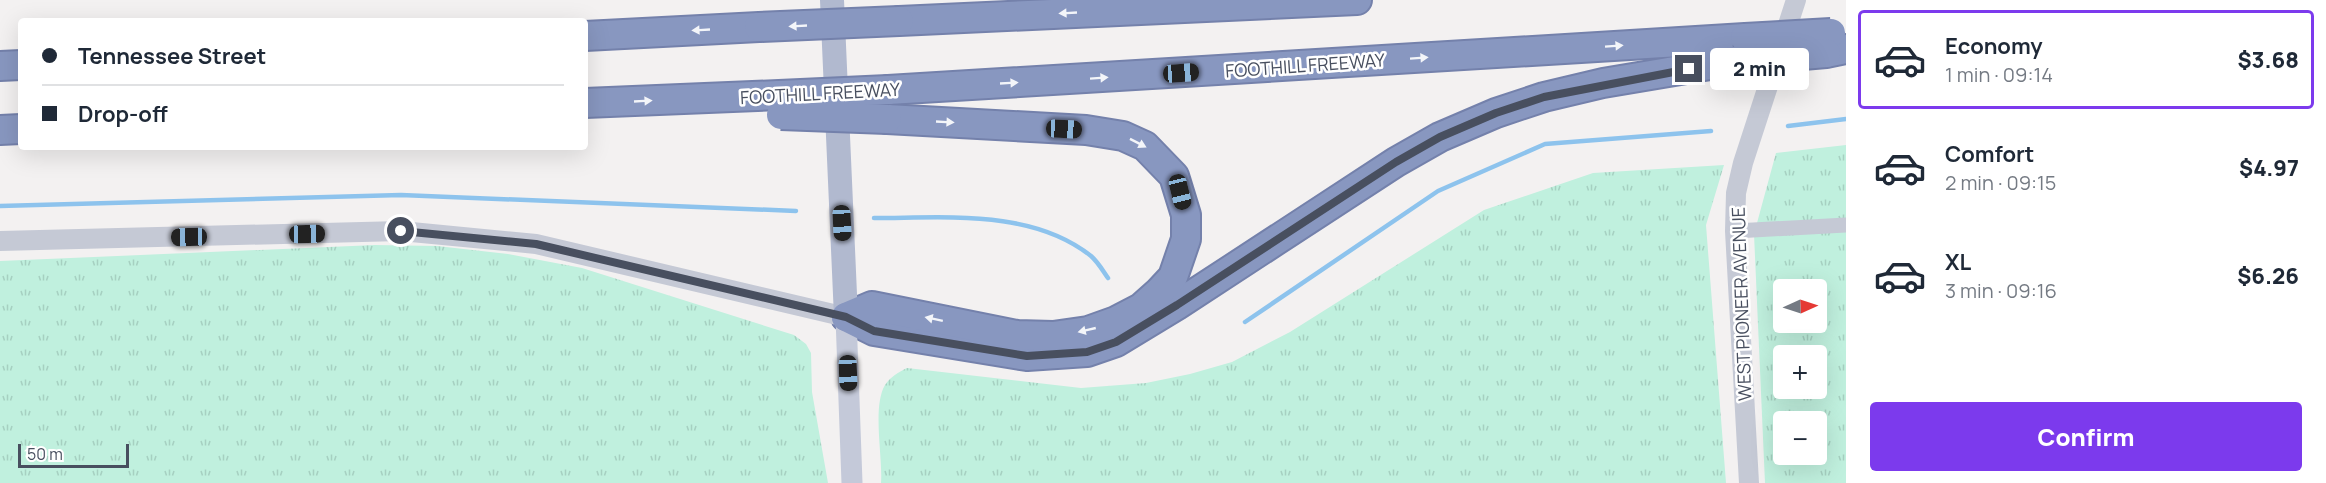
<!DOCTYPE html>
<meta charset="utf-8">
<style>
body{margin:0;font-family:Manrope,sans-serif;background:#f2f2f3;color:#1f2937;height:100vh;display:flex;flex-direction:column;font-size:22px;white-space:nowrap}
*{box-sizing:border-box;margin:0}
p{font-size:20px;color:#747a83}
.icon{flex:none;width:33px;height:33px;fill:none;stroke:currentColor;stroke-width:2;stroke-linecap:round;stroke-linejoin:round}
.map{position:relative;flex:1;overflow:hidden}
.sheet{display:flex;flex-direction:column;background:#fff;width:480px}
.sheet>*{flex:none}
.top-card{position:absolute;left:18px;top:18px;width:570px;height:132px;border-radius:6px;box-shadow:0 6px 24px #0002;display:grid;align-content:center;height:132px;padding:0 24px;background:#fff}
.needle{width:39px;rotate:87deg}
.tools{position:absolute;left:1773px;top:279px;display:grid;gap:12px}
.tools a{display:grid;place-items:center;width:54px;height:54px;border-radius:6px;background:#fff;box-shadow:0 6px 24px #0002;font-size:30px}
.scale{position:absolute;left:18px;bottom:15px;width:111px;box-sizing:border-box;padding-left:6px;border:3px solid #484f5f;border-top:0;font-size:16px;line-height:21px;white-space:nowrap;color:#484f5f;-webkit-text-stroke:4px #fff;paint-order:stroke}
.end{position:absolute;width:27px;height:27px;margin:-14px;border:8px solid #484f5f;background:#fff;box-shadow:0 0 0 3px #fff}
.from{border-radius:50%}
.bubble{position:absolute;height:42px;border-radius:6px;background:#fff;box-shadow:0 6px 24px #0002;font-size:20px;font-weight:800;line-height:42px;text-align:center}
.car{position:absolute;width:18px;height:36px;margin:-18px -9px;border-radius:8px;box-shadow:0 0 4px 2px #0007;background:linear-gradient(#222 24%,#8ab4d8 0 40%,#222 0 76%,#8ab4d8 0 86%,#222 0)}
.top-card b{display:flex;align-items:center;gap:21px;height:57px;font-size:22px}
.top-card b+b{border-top:2px solid #e0e1e3}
.top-card i{width:15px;height:15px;background:#1f2937}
ul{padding:10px 0 0;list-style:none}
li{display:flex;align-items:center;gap:18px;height:99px;margin:0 12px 9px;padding:0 12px;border:3px solid transparent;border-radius:6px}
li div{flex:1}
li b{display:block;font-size:22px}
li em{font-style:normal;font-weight:800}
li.selected{border-color:#7c3aed}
li>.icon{width:54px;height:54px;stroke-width:1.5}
.cta{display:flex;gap:12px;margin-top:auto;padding:12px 24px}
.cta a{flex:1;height:69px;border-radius:6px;background:#7c3aed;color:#fff;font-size:24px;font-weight:800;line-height:69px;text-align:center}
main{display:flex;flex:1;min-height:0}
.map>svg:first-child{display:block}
.grass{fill:url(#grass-tufts);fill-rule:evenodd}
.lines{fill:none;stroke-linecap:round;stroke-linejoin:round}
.stream{stroke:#8dc3ed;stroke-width:4.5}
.motorway-casing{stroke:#7481ab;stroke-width:32}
.minor{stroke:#c5c9d5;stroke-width:15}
.tertiary{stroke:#c5c9d5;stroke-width:20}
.secondary{stroke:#c4c9d9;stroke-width:21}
.primary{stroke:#b1b9cf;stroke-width:24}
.motorway{stroke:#8897c0;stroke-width:28}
.motorway-bridge-casing{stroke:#7481ab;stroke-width:32;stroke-linecap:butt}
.motorway-bridge{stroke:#8897c0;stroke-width:28}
.oneway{fill:#f3f5f9}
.route{stroke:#484f5f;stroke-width:8}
.labels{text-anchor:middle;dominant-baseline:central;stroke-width:5;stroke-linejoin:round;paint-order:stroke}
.street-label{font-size:18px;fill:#484f5f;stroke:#fff}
</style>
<main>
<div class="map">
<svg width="1846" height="483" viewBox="0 0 1846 483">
<defs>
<pattern id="grass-tufts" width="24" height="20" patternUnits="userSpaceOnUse" patternTransform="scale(1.5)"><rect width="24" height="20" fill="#c0f0de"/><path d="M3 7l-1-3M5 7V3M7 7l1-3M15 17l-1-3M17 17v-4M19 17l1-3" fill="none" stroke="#a6d0c1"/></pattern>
</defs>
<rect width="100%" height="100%" fill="#f3f1f1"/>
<!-- grass -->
<g class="grass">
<path d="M1846,145V483H1765L1754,234L1776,153ZM1784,290H1816V322H1784ZM1784,356H1816V388H1784ZM1784,422H1816V454H1784Z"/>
<path d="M1724,165L1706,225L1726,483H881C883,457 872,407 885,385C890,377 899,372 907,368L1081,388L1146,383L1190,374L1232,362L1290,332L1484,210L1593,173Z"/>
<path d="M375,245L437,246L508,254L582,268L794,335L806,344L811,353L812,392L828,483H0V261Z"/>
</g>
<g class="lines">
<!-- stream -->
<g class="stream">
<path d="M1788,126L1846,119"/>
<path d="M0,206L401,195L796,211"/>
<path d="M874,218C946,218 1032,209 1091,256C1098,262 1103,271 1108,278"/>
<path d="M1245,322L1438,191L1545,144L1711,131"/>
</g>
<defs>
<g id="motorway">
<path d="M899,21L1357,0"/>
<path d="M585,36L759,27"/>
<path d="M1826,53L1846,49"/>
<path d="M0,66L21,65"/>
<path d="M888,90L1745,38"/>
<path d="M585,103L779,95"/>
<path d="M0,130L21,129"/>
<path d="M846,317L874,331L1027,356L1087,352L1116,342L1177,305L1396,162L1440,137L1496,113L1544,97L1603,83L1734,61"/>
<path d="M846,317L872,306L1017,335L1053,336L1088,331L1116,321L1141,308L1159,292L1173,277L1186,239V215L1174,176L1145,146L1123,136L1086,130L887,119"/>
</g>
</defs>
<!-- motorway casing -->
<use href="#motorway" class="motorway-casing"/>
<!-- minor -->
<path class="minor" d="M1735,231L1846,225"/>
<!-- tertiary -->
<g class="tertiary">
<path d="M0,241L401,231L536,244L846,317"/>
<path d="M1749,483L1735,231L1736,193L1743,163L1796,0"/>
</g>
<!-- secondary -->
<path class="secondary" d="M846,317L852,483"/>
<!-- primary -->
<path class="primary" d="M832,0L846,317"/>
<!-- motorway -->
<use href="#motorway" class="motorway"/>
<defs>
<g id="motorway-bridge">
<path d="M759,27L899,21"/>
<path d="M1745,38L1831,33"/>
<path d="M1734,61L1826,53"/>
<path d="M779,95L888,90"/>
<path d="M781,115L887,119"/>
</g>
</defs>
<!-- motorway-bridge casing -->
<use href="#motorway-bridge" class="motorway-bridge-casing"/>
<!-- motorway-bridge -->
<use href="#motorway-bridge" class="motorway-bridge"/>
</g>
<!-- one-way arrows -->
<defs><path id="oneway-solid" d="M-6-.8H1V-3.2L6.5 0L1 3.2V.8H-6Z" transform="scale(1.5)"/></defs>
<g class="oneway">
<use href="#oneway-solid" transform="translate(1068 13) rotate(177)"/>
<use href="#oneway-solid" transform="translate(798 26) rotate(177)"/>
<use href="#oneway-solid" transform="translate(701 30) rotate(177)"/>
<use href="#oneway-solid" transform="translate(1614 46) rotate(-4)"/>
<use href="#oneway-solid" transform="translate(1419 58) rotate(-4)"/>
<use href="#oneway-solid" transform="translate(1099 78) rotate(-4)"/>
<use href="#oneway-solid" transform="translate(1009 83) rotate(-3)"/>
<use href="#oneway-solid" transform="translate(643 101) rotate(-3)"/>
<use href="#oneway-solid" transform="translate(945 122) rotate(3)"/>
<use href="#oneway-solid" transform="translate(1138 143) rotate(27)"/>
<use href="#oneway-solid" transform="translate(934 319) rotate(-168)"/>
<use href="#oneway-solid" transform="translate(1087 330) rotate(167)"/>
</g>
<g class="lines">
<!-- route -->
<path class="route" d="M401,231L536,244L846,317L874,331L1027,356L1087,352L1116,342L1177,305L1396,162L1440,137L1496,113L1544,97L1689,69"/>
</g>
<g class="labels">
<!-- street labels -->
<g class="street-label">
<text transform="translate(1305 65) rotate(-4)">FOOTHILL FREEWAY</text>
<text transform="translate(820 93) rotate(-3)">FOOTHILL FREEWAY</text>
<text transform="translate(1741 304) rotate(-92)">WEST PIONEER AVENUE</text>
</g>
</g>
</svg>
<div class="tools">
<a><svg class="needle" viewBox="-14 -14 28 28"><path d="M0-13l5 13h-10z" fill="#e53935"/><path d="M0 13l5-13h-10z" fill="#747a83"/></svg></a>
<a>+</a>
<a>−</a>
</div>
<div class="scale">50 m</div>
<i class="end from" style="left:401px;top:231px"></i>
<i class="end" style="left:1689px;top:69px"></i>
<div class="bubble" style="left:1710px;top:48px;width:99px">2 min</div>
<i class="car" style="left:1181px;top:73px;rotate:86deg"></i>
<i class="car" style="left:1064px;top:129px;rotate:93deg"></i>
<i class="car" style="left:1180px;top:192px;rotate:166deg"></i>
<i class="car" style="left:842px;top:223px;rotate:177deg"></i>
<i class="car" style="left:307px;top:234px;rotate:89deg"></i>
<i class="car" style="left:189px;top:237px;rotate:269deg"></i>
<i class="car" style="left:848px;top:373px;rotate:178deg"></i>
<div class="top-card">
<b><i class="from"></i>Tennessee Street</b>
<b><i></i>Drop-off</b>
</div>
</div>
<section class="sheet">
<ul>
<li class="selected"><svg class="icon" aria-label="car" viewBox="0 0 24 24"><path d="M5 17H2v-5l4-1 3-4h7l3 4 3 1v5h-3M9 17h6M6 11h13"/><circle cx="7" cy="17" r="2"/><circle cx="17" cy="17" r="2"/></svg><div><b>Economy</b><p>1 min · 09:14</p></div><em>$3.68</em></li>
<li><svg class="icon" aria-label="car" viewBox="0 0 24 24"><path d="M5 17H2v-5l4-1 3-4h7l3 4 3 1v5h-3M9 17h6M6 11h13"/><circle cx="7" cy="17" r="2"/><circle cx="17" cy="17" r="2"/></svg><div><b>Comfort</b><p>2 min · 09:15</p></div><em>$4.97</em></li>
<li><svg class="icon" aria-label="car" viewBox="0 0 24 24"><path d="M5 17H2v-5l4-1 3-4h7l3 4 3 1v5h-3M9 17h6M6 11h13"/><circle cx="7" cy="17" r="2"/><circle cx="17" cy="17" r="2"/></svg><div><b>XL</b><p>3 min · 09:16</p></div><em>$6.26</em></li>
</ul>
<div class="cta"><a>Confirm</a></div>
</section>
</main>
